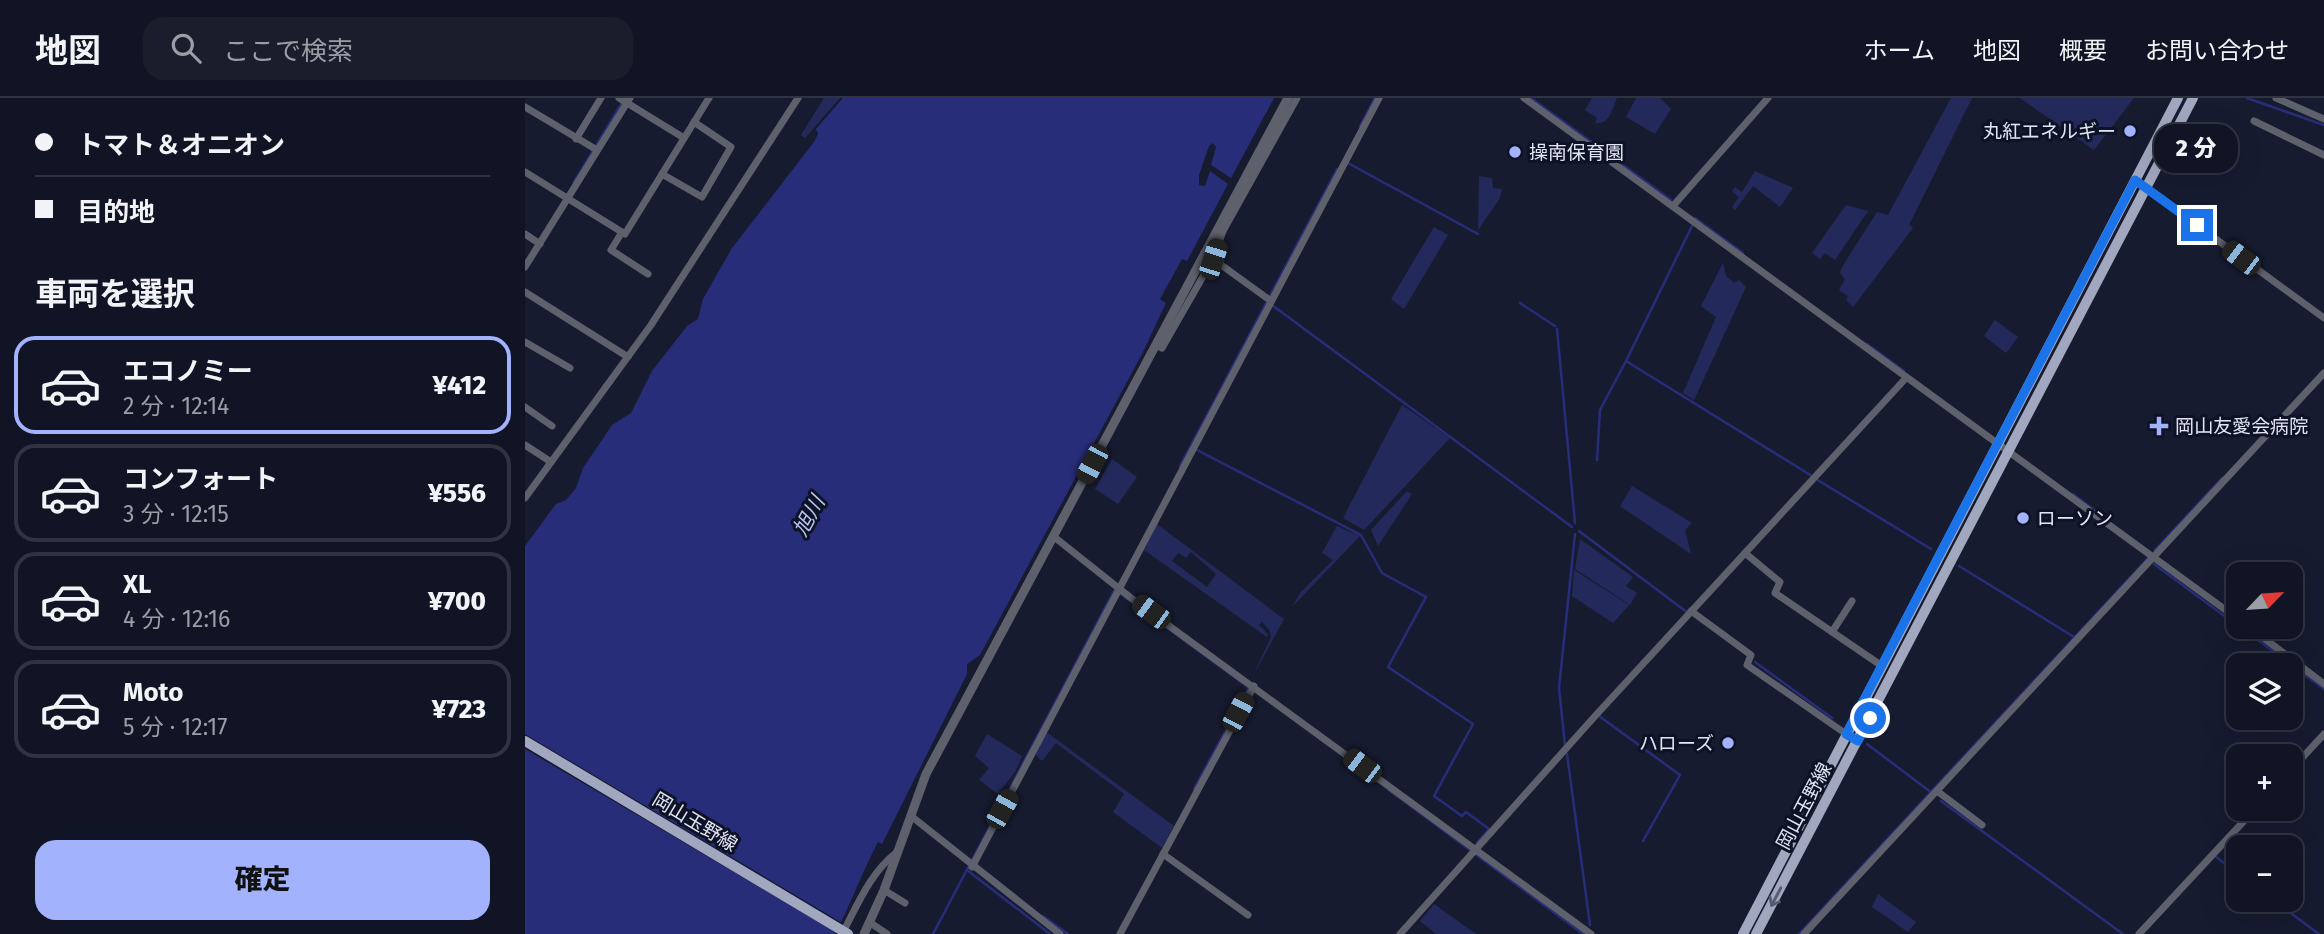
<!DOCTYPE html>
<html lang="ja">
<meta charset="utf-8">
<style>
body{margin:0;font-family:"Fira Sans","Noto Sans JP",sans-serif;background:#1a1d2c;color:#f1f3f6;height:100vh;display:flex;flex-direction:column;font-size:26px;white-space:nowrap}
*{box-sizing:border-box;margin:0}
p{font-size:23px;color:#9c9ea6}
.icon{flex:none;width:38px;height:38px;fill:none;stroke:currentColor;stroke-width:2;stroke-linecap:round;stroke-linejoin:round}
.map{position:relative;flex:1;overflow:hidden}
.sheet{display:flex;flex-direction:column;background:#111424;width:525px}
.sheet>*{flex:none}
.top-card{display:grid;align-content:center;height:154px;padding:0 35px;background:#111424}
.needle{width:46px;rotate:65deg}
.controls{position:absolute;left:1701px;top:464px;display:grid;gap:14px}
.controls a{display:grid;place-items:center;width:77px;height:77px;border-radius:14px;background:#111424;box-shadow:0 7px 28px #0002,0 0 0 2px #303341;font-size:35px}
.end{position:absolute;width:32px;height:32px;margin:-16px;border:9px solid #1a73e8;background:#fff;box-shadow:0 0 0 4px #fff}
.from{border-radius:50%}
.bubble{position:absolute;height:49px;border-radius:21px;background:#111424;box-shadow:0 7px 28px #0002,0 0 0 2px #303341;font-size:23px;font-weight:800;line-height:49px;text-align:center}
.car{position:absolute;width:21px;height:42px;margin:-21px -10px;border-radius:9px;box-shadow:0 0 5px 2px #0007;background:linear-gradient(#222 24%,#8ab4d8 0 40%,#222 0 76%,#8ab4d8 0 86%,#222 0)}
.top-card b{display:flex;align-items:center;gap:24px;height:66px;font-size:26px}
.top-card b+b{border-top:2px solid #303341}
.top-card i{width:18px;height:18px;background:#f1f3f6}
ul{padding:0;list-style:none}
li{display:flex;align-items:center;gap:21px;height:98px;margin:0 14px 10px;padding:0 21px;border:4px solid #303341;border-radius:21px}
li div{flex:1}
li b{display:block;font-size:26px}
li em{font-style:normal;font-weight:800}
li.active{border-color:#a2b2fd}
li>.icon{width:63px;height:63px;stroke-width:1.5}
h2{padding:0 35px;font-size:32px;line-height:84px}
.action{display:flex;gap:14px;margin-top:auto;padding:14px 35px}
.action a{flex:1;height:80px;border-radius:21px;background:#a2b2fd;color:#111;font-size:28px;font-weight:800;line-height:80px;text-align:center}
header{display:flex;align-items:center;gap:42px;box-sizing:border-box;height:98px;padding:0 35px;background:#111424;border-bottom:2px solid #303341}
header strong{font-size:33px}
nav{display:flex;gap:38px;margin-inline-start:auto;font-size:24px}
.search{width:490px;height:63px;background:#1a1d2c;display:flex;align-items:center;gap:18px;box-sizing:border-box;padding:0 24px;border-radius:21px;color:#9c9ea6;font-size:26px}
main{display:flex;flex:1;min-height:0}
.map>svg:first-child{display:block}
.green{fill:#232a5b;fill-rule:evenodd}
.water{fill:#282d79}
.pier{fill:#171b30}
.lines{fill:none;stroke-linecap:round;stroke-linejoin:round}
.stream{stroke:#282d79;stroke-width:2.5}
.minor{stroke:#5e616c;stroke-width:7}
.tertiary{stroke:#5e616c;stroke-width:9}
.primary{stroke:#a1a7be;stroke-width:10}
.oneway{stroke:#585c72}
.route{stroke:#1a73e8;stroke-width:9}
.poi-dot{fill:#a2b2fd;stroke:#0e1226;stroke-width:2.5}
.labels{text-anchor:middle;dominant-baseline:central;stroke-width:6;stroke-linejoin:round;paint-order:stroke}
.poi-label{font-size:19px;fill:#e1e5f3;stroke:#0e1226;text-anchor:start}
.street-label{font-size:19px;fill:#e1e5f3;stroke:#0e1226}
.water-label{font-size:21px;font-style:italic;fill:#b7c1ed;stroke:#0e1226}
</style>
<header>
<strong>地図</strong>
<div class="search"><svg class="icon" aria-label="search" viewBox="0 0 24 24"><circle cx="10" cy="10" r="6"/><path d="M15 15l6 6"/></svg>ここで検索</div>
<nav><a>ホーム</a><a>地図</a><a>概要</a><a>お問い合わせ</a></nav>
</header>
<main>
<section class="sheet">
<div class="top-card">
<b><i class="from"></i>トマト＆オニオン</b>
<b><i></i>目的地</b>
</div>
<h2>車両を選択</h2>
<ul>
<li class="active"><svg class="icon" aria-label="car" viewBox="0 0 24 24"><path d="M5 17H2v-5l4-1 3-4h7l3 4 3 1v5h-3M9 17h6M6 11h13"/><circle cx="7" cy="17" r="2"/><circle cx="17" cy="17" r="2"/></svg><div><b>エコノミー</b><p>2 分 · 12:14</p></div><em>¥412</em></li>
<li><svg class="icon" aria-label="car" viewBox="0 0 24 24"><path d="M5 17H2v-5l4-1 3-4h7l3 4 3 1v5h-3M9 17h6M6 11h13"/><circle cx="7" cy="17" r="2"/><circle cx="17" cy="17" r="2"/></svg><div><b>コンフォート</b><p>3 分 · 12:15</p></div><em>¥556</em></li>
<li><svg class="icon" aria-label="car" viewBox="0 0 24 24"><path d="M5 17H2v-5l4-1 3-4h7l3 4 3 1v5h-3M9 17h6M6 11h13"/><circle cx="7" cy="17" r="2"/><circle cx="17" cy="17" r="2"/></svg><div><b>XL</b><p>4 分 · 12:16</p></div><em>¥700</em></li>
<li><svg class="icon" aria-label="car" viewBox="0 0 24 24"><path d="M5 17H2v-5l4-1 3-4h7l3 4 3 1v5h-3M9 17h6M6 11h13"/><circle cx="7" cy="17" r="2"/><circle cx="17" cy="17" r="2"/></svg><div><b>Moto</b><p>5 分 · 12:17</p></div><em>¥723</em></li>
</ul>
<div class="action"><a>確定</a></div>
</section>
<div class="map">
<svg width="1799" height="836" viewBox="0 0 1799 836">
<rect width="100%" height="100%" fill="#171b30"/>
<!-- green -->
<g class="green">
<path d="M299,0H315L280,40L276,37Z"/>
<path d="M1067,0H1092C1087,11 1085,27 1070,25L1072,20L1060,12Z"/>
<path d="M1111,0H1135L1146,11L1130,36L1101,19Z"/>
<path d="M1426,0H1447L1384,127L1388,130L1328,209L1321,202L1323,198L1314,192L1320,181L1315,175L1317,169L1352,114L1363,117Z"/>
<path d="M1495,0H1609L1569,52Z"/>
<path d="M1230,73L1268,90L1255,109L1228,88L1210,112L1207,109L1214,99L1207,93L1210,89L1217,94Z"/>
<path d="M954,78L967,80L968,90L977,91L975,100L953,132Z"/>
<path d="M1321,107L1343,113L1310,162L1300,155L1295,161L1287,155Z"/>
<path d="M909,129L923,137L879,211L866,201Z"/>
<path d="M1198,165L1201,178L1209,185L1214,182L1221,189L1169,302L1158,295L1191,219L1176,208Z"/>
<path d="M1470,222L1493,239L1481,255L1459,238Z"/>
<path d="M877,307L925,340L839,432L818,420Z"/>
<path d="M587,361L612,379L593,406L570,391Z"/>
<path d="M1107,388L1167,425L1160,432L1166,456L1095,408Z"/>
<path d="M882,393L887,396L853,448L846,432Z"/>
<path d="M632,426L759,521L728,578L746,539L745,533L737,524L734,527L743,536L742,539L619,452ZM666,454L691,476L682,489L647,463L653,455L661,460Z"/>
<path d="M812,428L835,438L767,509L775,495L808,462L797,455Z"/>
<path d="M1055,441L1108,479L1101,488L1112,495L1105,507L1050,471Z"/>
<path d="M1049,472L1104,507L1088,525L1047,498Z"/>
<path d="M520,633L649,728L637,750L588,714L599,696L531,645L517,663L509,655Z"/>
<path d="M462,636L497,658L490,674L473,696L454,682L464,670L450,658Z"/>
<path d="M1353,796L1391,824L1383,834L1347,809Z"/>
<path d="M909,806L951,836H911L895,823Z"/>
</g>
<!-- water -->
<path class="water" d="M318,0H749L706,80L686,67L691,49L688,45L684,48L674,77V87L680,88L685,73L703,86L662,163L657,161L635,201L641,205L617,256L455,557L442,566V576L357,746L353,744C337,775 326,805 310,836H0V448L31,406L41,402L51,390L58,370L87,327L106,315L127,273L162,228L173,221L178,201L207,150L289,44L293,36L291,31Z"/>
<!-- pier -->
<path class="pier" d="M0,636L319,826L314,836L0,651Z"/>
<g class="lines">
<!-- stream -->
<g class="stream">
<path d="M1006,0L1146,102"/>
<path d="M1722,0L1799,27"/>
<path d="M835,28L850,0"/>
<path d="M821,64L953,136"/>
<path d="M49,84L98,3"/>
<path d="M1170,120L1218,155"/>
<path d="M1168,126L1101,263L1287,378"/>
<path d="M995,205L1030,228"/>
<path d="M747,207L1047,429"/>
<path d="M1032,231L1050,425"/>
<path d="M1342,246L1379,273"/>
<path d="M672,352L836,437L857,475L901,499L863,569L948,626L909,698L937,718L941,714L964,731L952,745"/>
<path d="M1072,362L1075,312L1101,263"/>
<path d="M655,368L812,71"/>
<path d="M1291,381L1406,451"/>
<path d="M1548,396L1573,415"/>
<path d="M1054,433L1163,515"/>
<path d="M1630,452L1697,380"/>
<path d="M1629,466L1713,528"/>
<path d="M1434,468L1549,539"/>
<path d="M596,496L723,589"/>
<path d="M1714,528L1799,591"/>
<path d="M1230,564L1307,620"/>
<path d="M1074,618L1155,677L1118,743"/>
<path d="M1342,646L1407,695"/>
<path d="M1040,647L1034,590L1050,436"/>
<path d="M1042,656L1065,827"/>
<path d="M669,691L724,589"/>
<path d="M864,692L1058,836"/>
<path d="M1416,703L1598,836"/>
<path d="M1718,718L1726,710"/>
<path d="M1690,758L1713,776"/>
<path d="M442,772L525,836"/>
<path d="M1748,802L1794,836"/>
<path d="M518,818L543,836"/>
<path d="M408,836L591,489"/>
<path d="M1274,836L1623,460"/>
</g>
<!-- minor -->
<g class="minor">
<path d="M94,0L159,40"/>
<path d="M999,0L1713,521"/>
<path d="M1751,0L1799,21"/>
<path d="M0,9L72,52"/>
<path d="M1729,23L1799,57"/>
<path d="M51,41L76,0"/>
<path d="M0,74L100,136L184,0"/>
<path d="M137,76L177,99L206,49L169,24"/>
<path d="M1610,82L1799,220"/>
<path d="M1148,108L1243,0"/>
<path d="M698,133L772,0"/>
<path d="M97,134L86,152L123,176"/>
<path d="M0,136L15,146"/>
<path d="M688,161L746,203"/>
<path d="M0,169L105,0"/>
<path d="M0,194L103,259"/>
<path d="M0,244L45,270"/>
<path d="M631,247L637,250L688,161L698,133L694,131"/>
<path d="M0,309L27,328"/>
<path d="M0,347L26,364"/>
<path d="M0,400L126,227L273,0"/>
<path d="M528,438L606,500L1066,836"/>
<path d="M1220,455L1255,484L1250,495L1357,568"/>
<path d="M1166,513L1226,557L1222,567L1324,638"/>
<path d="M1723,528L1799,586"/>
<path d="M1307,534L1327,503"/>
<path d="M1766,672L1799,636"/>
<path d="M1412,693L1457,727"/>
<path d="M386,718L535,836"/>
<path d="M638,756L723,817"/>
<path d="M447,769L854,0"/>
<path d="M359,792L380,805"/>
<path d="M344,824L362,836"/>
<path d="M317,836C333,806 345,775 372,754"/>
<path d="M595,836L729,588"/>
<path d="M875,836L1071,617L1381,280"/>
<path d="M1279,836L1799,275"/>
<path d="M1614,836L1731,710"/>
</g>
<!-- tertiary -->
<path class="tertiary" d="M339,836L359,792L401,676L763,0"/>
<!-- primary -->
<g class="primary">
<path d="M0,643L323,836"/>
<path d="M1218,836L1653,0"/>
<path d="M1231,836L1668,0"/>
</g>
</g>
<!-- one-way arrows -->
<defs><path id="oneway-shaft" d="M-6 0H5M1.5-3L5.5 0L1.5 3" fill="none" stroke-width="1.6" stroke-linecap="round" stroke-linejoin="round" transform="scale(1.75)"/></defs>
<use class="oneway" href="#oneway-shaft" transform="translate(1251 799) rotate(118)"/>
<g class="lines">
<!-- route -->
<path class="route" d="M1345,620L1333,643L1321,636L1610,82L1672,127"/>
</g>
<!-- markers -->
<g class="poi-dot">
<circle cx="1605" cy="33" r="7"/>
<circle cx="990" cy="54" r="7"/>
<path d="M1630.5 317.5h7v7h7v7h-7v7h-7v-7h-7v-7h7z"/>
<circle cx="1498" cy="420" r="7"/>
<circle cx="1203" cy="645" r="7"/>
</g>
<g class="labels">
<!-- poi labels -->
<g class="poi-label">
<text x="1591" y="33" text-anchor="end">丸紅エネルギー</text>
<text x="1004" y="54">操南保育園</text>
<text x="1650" y="328">岡山友愛会病院</text>
<text x="1512" y="420">ローソン</text>
<text x="1189" y="645" text-anchor="end">ハローズ</text>
</g>
<!-- street labels -->
<g class="street-label">
<text transform="translate(1279 708) rotate(-62)">岡山玉野線</text>
<text transform="translate(170 724) rotate(31)">岡山玉野線</text>
</g>
<!-- water labels -->
<g class="water-label">
<text transform="translate(284 418) rotate(-61)">旭川</text>
</g>
</g>
</svg>
<div class="controls">
<a><svg class="needle" viewBox="-14 -14 28 28"><path d="M0-13l5 13h-10z" fill="#e53935"/><path d="M0 13l5-13h-10z" fill="#9c9ea6"/></svg></a>
<a><svg class="icon" aria-label="layers" viewBox="0 0 24 24"><path d="M12 4l9 5-9 5-9-5zM3 14l9 5 9-5"/></svg></a>
<a>+</a>
<a>−</a>
</div>
<i class="end from" style="left:1345px;top:620px"></i>
<i class="end" style="left:1672px;top:127px"></i>
<div class="bubble" style="left:1629px;top:26px;width:84px">2 分</div>
<i class="car" style="left:1716px;top:160px;rotate:307deg"></i>
<i class="car" style="left:688px;top:161px;rotate:18deg"></i>
<i class="car" style="left:567px;top:366px;rotate:208deg"></i>
<i class="car" style="left:626px;top:514px;rotate:306deg"></i>
<i class="car" style="left:713px;top:614px;rotate:28deg"></i>
<i class="car" style="left:837px;top:668px;rotate:307deg"></i>
<i class="car" style="left:477px;top:711px;rotate:29deg"></i>
</div>
</main>
